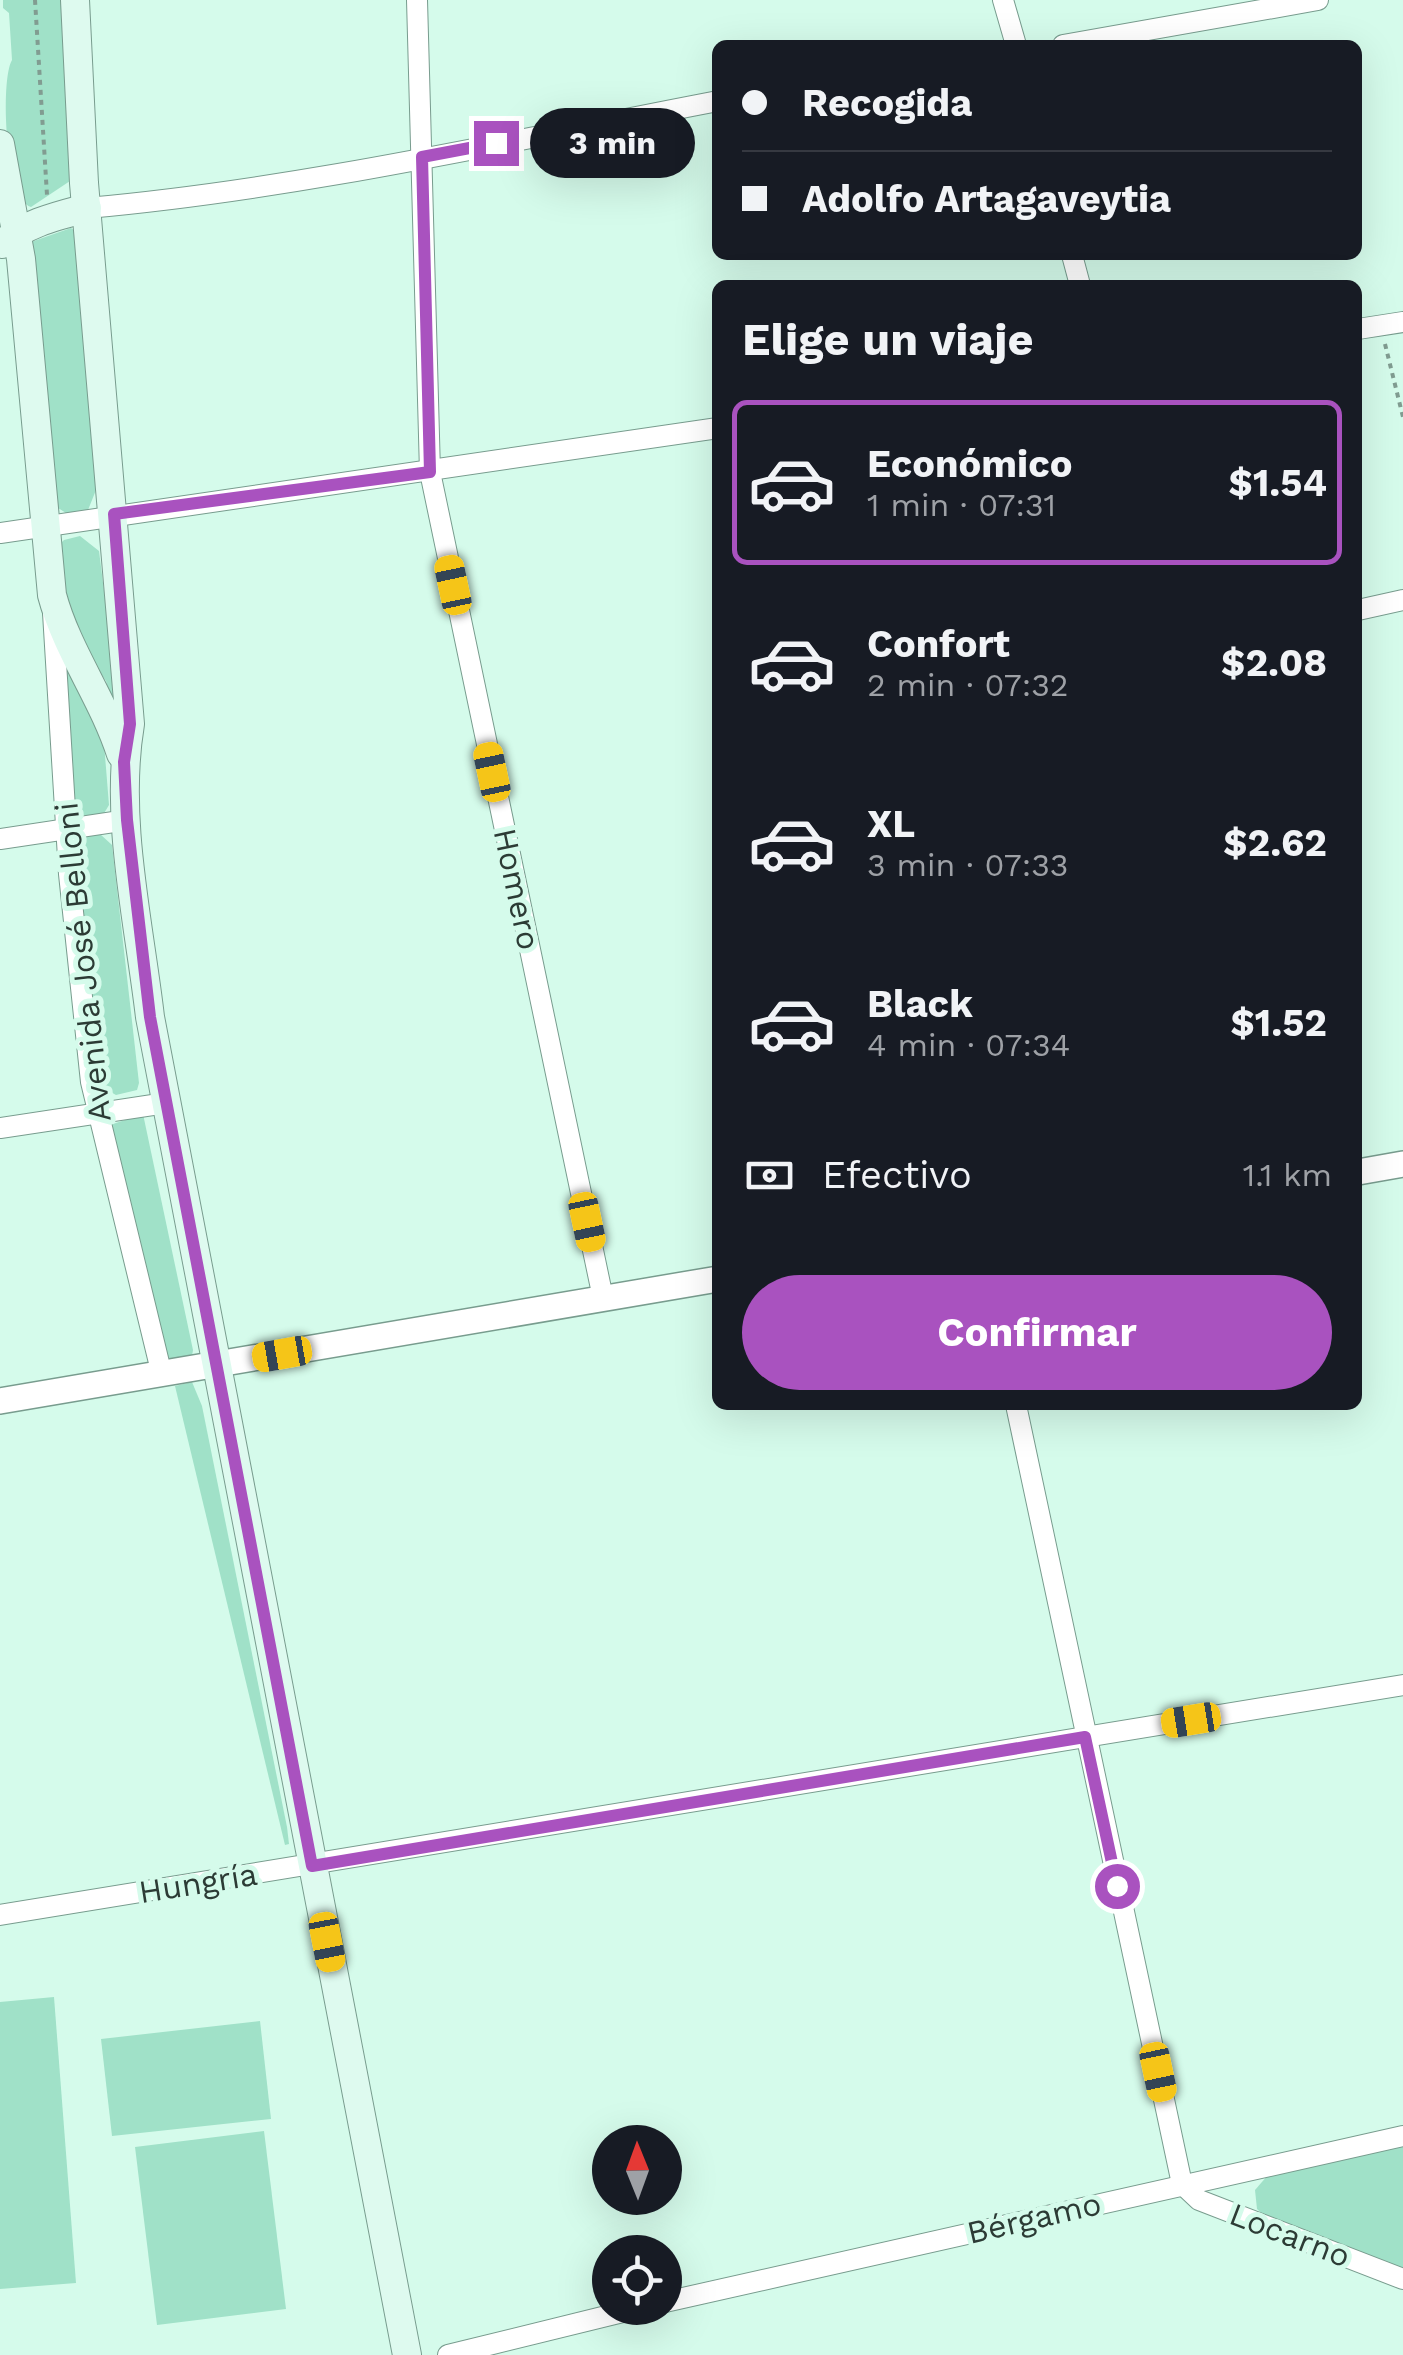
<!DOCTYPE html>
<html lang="es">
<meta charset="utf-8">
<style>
body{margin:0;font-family:"Work Sans",sans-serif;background:#20242c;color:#f1f3f6;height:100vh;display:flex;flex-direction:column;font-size:38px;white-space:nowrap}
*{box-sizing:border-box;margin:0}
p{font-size:32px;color:#9ea1a6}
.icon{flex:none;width:55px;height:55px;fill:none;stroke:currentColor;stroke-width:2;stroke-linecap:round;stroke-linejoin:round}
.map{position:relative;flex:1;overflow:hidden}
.side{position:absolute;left:712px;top:280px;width:650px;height:1130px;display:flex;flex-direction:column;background:#171b24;border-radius:15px;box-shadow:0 10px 40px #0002}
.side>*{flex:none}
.banner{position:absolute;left:712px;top:40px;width:650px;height:220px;border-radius:15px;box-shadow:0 10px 40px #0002;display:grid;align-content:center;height:220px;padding:0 30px;background:#171b24}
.needle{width:65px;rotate:359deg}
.tools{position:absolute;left:592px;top:2125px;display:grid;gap:20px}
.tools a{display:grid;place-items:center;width:90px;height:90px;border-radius:50%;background:#171b24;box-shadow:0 10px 40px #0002;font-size:50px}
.end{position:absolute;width:45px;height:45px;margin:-22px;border:12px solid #a952bf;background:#fff;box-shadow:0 0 0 5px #fff}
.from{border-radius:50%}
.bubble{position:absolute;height:70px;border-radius:35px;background:#171b24;box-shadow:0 10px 40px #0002;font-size:32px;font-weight:700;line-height:70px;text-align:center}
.car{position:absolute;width:30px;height:60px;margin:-30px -15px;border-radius:12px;box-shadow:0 0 8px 2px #0007;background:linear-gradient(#f5c518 24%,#345 0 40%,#f5c518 0 76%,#345 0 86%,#f5c518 0)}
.banner b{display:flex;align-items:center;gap:35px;height:95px;font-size:38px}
.banner b+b{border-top:2px solid #363941}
.banner i{width:25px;height:25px;background:#f1f3f6}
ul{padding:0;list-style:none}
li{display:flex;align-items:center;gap:30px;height:165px;margin:0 20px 15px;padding:0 10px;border:5px solid transparent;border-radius:15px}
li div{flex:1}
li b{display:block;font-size:38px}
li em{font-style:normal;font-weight:700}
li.selected{border-color:#a952bf}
li>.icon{width:90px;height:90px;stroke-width:1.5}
h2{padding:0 30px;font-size:45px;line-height:120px}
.pay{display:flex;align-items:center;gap:25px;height:110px;padding:0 30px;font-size:38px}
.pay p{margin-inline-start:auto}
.button{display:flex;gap:20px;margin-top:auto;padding:20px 30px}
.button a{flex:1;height:115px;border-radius:60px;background:#a952bf;color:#fff;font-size:40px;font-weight:700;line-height:115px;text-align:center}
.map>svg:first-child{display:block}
.green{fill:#a0e1c8}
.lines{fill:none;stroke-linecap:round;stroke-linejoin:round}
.minor-casing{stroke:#789c8e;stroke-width:22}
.tertiary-casing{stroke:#789c8e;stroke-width:28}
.secondary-casing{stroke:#789c8e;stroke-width:30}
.path{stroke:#819c91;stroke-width:4;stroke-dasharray:5 5;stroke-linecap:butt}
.minor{stroke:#fff;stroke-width:20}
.tertiary{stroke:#fff;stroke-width:25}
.secondary{stroke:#defaef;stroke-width:28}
.route{stroke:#a952bf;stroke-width:12}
.labels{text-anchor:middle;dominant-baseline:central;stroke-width:10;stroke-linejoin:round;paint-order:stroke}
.street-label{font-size:32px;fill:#2c3b35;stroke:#d5fbeb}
</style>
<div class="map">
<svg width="1403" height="2355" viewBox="0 0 1403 2355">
<rect width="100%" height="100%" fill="#d5fbeb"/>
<!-- green -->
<g class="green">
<path d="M3,0H66L70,181L31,207C5,199 0,80 12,60L9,13L3,8Z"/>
<path d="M71,228L78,233L96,490L88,510L66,513L55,506L31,242Z"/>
<path d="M80,536L99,551L123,742L106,681L67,623L56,548L64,540Z"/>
<path d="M63,663L103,731L109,805L103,815H71Z"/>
<path d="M100,834L112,845L139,1083L137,1090L116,1095L102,1087L98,1076L76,854L82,835Z"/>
<path d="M143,1114L193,1350L192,1356L167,1359L110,1125Z"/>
<path d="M192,1382L202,1406L287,1827L289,1844L285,1845L175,1386Z"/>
<path d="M54,1997L76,2283L0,2289V2002Z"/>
<path d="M260,2021L271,2119L112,2136L101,2039Z"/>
<path d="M264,2131L286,2309L157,2325L135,2147Z"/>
<path d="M1403,2145V2268L1273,2224L1257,2209L1255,2190L1268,2175Z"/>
</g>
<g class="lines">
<defs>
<g id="minor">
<path d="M417,0L430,472L603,1298"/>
<path d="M1003,0L1016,45"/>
<path d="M1063,45L1318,0"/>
<path d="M87,208C299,189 509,141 718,101"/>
<path d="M1072,255L1080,285"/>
<path d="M1358,329L1403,322"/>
<path d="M0,533L718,428"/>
<path d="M1358,610L1403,600"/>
<path d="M53,613L69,874L91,1082L162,1375"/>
<path d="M0,839L127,820"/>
<path d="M0,1128L166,1103"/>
<path d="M1016,1405L1182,2184L1199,2200L1403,2279"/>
<path d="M0,1915L1403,1685"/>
<path d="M665,2302L1403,2136"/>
<path d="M448,2355L639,2308"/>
</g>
<g id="tertiary">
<path d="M1358,1172L1403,1164"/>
<path d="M0,1401L718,1279"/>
</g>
<g id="secondary">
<path d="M75,0L84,183L130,724C114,819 139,922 150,1017L407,2355"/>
<path d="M0,144L21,259L52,595C67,651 103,698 121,754"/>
<path d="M2,244C26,223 57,216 87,208"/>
</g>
</defs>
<!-- minor casing -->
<use href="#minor" class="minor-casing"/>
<!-- tertiary casing -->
<use href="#tertiary" class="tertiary-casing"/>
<!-- secondary casing -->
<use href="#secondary" class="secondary-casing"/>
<!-- path -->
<g class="path">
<path d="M35,0L47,195"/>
<path d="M1385,344L1403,417"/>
</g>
<!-- minor -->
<use href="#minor" class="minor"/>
<!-- tertiary -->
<use href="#tertiary" class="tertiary"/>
<!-- secondary -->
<use href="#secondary" class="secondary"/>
</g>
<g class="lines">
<!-- route -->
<path class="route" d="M496,143L422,157L430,472L114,514L130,724L124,762L127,820L150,1017L312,1866L1085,1737L1117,1886"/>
</g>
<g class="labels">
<!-- street labels -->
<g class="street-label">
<text transform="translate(517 889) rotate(78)">Homero</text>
<text transform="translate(83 962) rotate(-96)">Avenida José Belloni</text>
<text transform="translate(198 1883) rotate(-9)">Hungría</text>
<text transform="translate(1034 2218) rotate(-13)">Bérgamo</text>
<text transform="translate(1290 2235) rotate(21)">Locarno</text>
</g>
</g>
</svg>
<div class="tools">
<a><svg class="needle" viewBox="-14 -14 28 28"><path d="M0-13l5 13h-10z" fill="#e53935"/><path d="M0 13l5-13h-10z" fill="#9ea1a6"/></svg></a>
<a><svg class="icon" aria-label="locate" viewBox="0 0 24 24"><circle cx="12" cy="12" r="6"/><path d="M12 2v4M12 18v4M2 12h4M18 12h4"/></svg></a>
</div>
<i class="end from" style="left:1117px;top:1886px"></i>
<i class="end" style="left:496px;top:143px"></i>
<div class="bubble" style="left:530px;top:108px;width:165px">3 min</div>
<i class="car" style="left:453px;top:585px;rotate:348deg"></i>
<i class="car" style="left:492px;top:772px;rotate:348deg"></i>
<i class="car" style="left:587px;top:1222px;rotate:168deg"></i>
<i class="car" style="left:282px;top:1354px;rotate:260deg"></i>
<i class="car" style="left:1191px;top:1720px;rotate:261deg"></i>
<i class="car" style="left:327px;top:1942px;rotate:169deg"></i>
<i class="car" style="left:1158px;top:2072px;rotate:168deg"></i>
<div class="banner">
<b><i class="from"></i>Recogida</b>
<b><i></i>Adolfo Artagaveytia</b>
</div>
<section class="side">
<h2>Elige un viaje</h2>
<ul>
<li class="selected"><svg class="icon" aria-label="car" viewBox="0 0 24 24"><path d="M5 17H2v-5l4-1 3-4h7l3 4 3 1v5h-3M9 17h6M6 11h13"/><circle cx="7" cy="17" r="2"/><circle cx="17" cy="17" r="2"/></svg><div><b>Económico</b><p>1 min · 07:31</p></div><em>$1.54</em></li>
<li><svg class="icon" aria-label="car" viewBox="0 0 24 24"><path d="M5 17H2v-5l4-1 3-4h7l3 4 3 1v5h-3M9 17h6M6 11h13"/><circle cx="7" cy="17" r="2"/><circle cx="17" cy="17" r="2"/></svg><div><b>Confort</b><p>2 min · 07:32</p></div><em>$2.08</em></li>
<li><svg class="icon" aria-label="car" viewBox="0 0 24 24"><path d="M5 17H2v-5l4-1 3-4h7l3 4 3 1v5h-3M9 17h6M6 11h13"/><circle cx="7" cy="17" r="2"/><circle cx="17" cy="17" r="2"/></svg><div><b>XL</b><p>3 min · 07:33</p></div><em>$2.62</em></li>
<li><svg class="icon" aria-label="car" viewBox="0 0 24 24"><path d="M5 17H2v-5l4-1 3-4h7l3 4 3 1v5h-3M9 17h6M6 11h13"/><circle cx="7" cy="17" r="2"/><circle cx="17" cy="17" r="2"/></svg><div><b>Black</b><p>4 min · 07:34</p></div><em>$1.52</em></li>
</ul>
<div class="pay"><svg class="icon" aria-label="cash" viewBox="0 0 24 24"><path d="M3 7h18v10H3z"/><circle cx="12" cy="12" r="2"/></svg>Efectivo<p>1.1 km</p></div>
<div class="button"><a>Confirmar</a></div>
</section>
</div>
